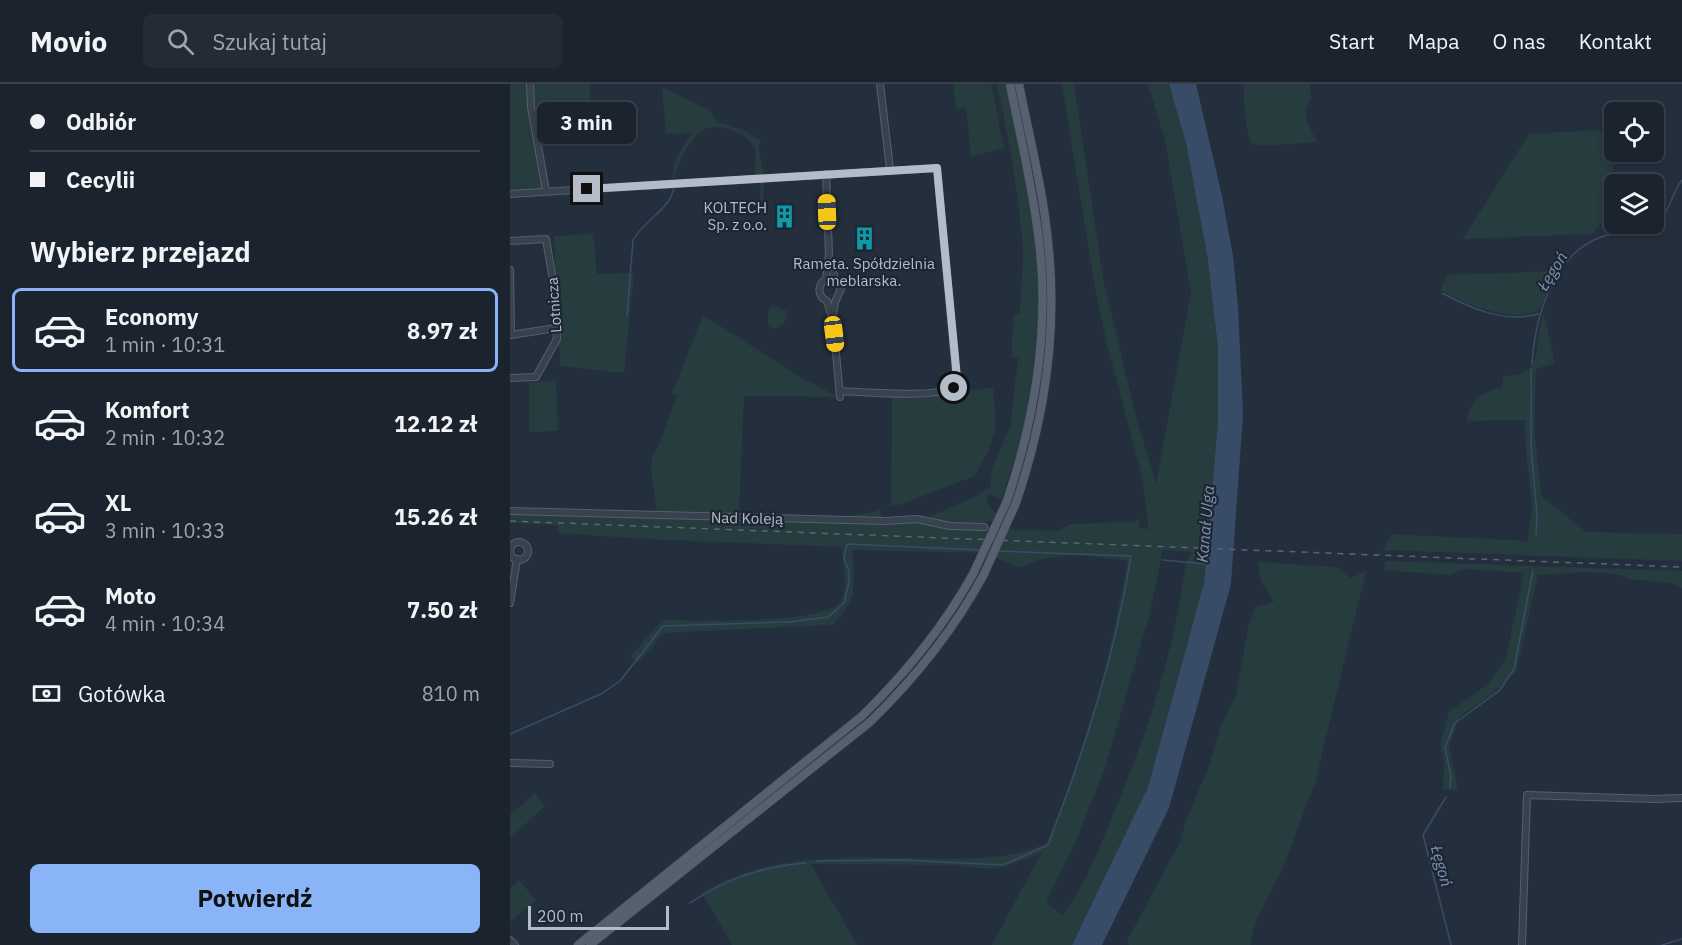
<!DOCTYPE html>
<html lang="pl">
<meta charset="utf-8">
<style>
body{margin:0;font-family:"IBM Plex Sans",sans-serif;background:#242b36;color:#f1f3f6;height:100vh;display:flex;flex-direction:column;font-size:22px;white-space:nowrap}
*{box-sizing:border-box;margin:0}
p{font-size:20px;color:#a0a4aa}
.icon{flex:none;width:33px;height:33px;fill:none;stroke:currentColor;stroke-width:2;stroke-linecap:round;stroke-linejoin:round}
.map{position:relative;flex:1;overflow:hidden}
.drawer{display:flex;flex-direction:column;background:#1b232e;width:510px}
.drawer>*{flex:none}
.hud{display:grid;align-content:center;height:132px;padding:0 30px;background:#1b232e}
.fabs{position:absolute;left:1094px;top:18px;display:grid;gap:12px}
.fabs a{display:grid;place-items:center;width:60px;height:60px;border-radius:9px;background:#1b232e;box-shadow:0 3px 9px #0003,0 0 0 2px #39404a;font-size:30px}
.scale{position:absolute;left:18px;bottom:15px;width:141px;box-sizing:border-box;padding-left:6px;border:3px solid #b4bcc9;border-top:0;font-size:16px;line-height:21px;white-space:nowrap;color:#b4bcc9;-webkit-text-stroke:4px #1d2633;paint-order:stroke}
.end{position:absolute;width:27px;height:27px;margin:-14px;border:8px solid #b4bcc9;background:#111;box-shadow:0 0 0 3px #111}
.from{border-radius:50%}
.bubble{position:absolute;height:42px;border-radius:9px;background:#1b232e;box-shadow:0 3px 9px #0003,0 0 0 2px #39404a;font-size:20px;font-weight:700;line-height:42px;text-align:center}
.car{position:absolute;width:18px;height:36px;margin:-18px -9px;border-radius:8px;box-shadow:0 0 4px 2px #0007;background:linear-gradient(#f5c518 24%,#345 0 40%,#f5c518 0 76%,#345 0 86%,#f5c518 0)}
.hud b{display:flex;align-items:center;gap:21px;height:57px;font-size:22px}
.hud b+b{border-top:2px solid #39404a}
.hud i{width:15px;height:15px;background:#f1f3f6}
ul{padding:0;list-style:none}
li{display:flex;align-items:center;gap:18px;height:84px;margin:0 12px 9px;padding:0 18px;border:3px solid transparent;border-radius:9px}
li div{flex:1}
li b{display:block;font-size:22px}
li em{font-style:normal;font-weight:700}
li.active{border-color:#8ab4f8}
li>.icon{width:54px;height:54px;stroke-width:1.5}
h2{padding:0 30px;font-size:27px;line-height:72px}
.pay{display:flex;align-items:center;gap:15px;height:66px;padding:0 30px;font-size:22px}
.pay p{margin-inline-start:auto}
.primary-button{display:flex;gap:12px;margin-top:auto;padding:12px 30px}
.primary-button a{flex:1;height:69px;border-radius:9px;background:#8ab4f8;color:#111;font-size:24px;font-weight:700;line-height:69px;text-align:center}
header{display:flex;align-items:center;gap:36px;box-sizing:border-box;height:84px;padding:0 30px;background:#1b232e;border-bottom:2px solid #39404a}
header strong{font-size:28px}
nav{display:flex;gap:33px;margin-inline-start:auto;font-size:21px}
.search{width:420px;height:54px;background:#242b36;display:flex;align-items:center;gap:15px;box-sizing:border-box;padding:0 21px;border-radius:9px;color:#a0a4aa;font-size:22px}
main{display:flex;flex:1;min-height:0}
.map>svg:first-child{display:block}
.green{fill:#263c3f;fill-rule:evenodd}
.water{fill:#394c67}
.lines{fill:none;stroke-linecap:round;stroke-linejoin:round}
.stream{stroke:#394c67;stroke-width:1.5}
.minor-casing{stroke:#565f6c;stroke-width:8}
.major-casing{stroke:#414a57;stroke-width:9}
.minor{stroke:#38414e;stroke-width:6}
.major{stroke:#56606e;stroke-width:8}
.rail{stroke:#5a6575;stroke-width:1.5;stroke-dasharray:6 6;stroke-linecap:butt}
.major-bridge-casing{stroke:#414a57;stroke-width:9;stroke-linecap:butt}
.major-bridge{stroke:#56606e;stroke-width:8}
.route{stroke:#b4bcc9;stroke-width:8}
.labels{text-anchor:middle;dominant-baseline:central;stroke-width:4.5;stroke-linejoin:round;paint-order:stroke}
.poi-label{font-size:15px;fill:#b4bcc9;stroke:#1d2633;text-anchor:end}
.street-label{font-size:15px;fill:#b4bcc9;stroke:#1d2633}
.water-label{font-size:16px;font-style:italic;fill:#7c92b1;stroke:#1d2633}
</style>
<header>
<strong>Movio</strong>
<div class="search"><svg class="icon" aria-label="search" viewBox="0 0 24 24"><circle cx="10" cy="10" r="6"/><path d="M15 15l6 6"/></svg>Szukaj tutaj</div>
<nav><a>Start</a><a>Mapa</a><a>O nas</a><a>Kontakt</a></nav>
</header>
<main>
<section class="drawer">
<div class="hud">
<b><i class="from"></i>Odbiór</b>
<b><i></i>Cecylii</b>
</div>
<h2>Wybierz przejazd</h2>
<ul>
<li class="active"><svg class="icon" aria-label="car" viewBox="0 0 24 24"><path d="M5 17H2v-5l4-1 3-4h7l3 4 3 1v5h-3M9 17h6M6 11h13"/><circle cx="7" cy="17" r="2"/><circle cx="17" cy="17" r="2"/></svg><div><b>Economy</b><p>1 min · 10:31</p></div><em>8.97 zł</em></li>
<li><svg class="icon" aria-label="car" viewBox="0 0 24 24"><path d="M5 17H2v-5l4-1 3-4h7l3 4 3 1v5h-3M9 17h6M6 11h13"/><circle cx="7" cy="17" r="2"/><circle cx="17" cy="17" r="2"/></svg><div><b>Komfort</b><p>2 min · 10:32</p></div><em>12.12 zł</em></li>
<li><svg class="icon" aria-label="car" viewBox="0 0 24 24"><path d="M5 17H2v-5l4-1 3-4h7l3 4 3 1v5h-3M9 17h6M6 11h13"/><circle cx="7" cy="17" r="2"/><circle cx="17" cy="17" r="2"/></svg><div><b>XL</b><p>3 min · 10:33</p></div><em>15.26 zł</em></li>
<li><svg class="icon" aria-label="car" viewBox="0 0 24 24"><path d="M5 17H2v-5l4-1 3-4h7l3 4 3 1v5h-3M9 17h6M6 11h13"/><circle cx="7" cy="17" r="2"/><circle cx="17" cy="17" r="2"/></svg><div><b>Moto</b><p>4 min · 10:34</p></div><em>7.50 zł</em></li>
</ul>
<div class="pay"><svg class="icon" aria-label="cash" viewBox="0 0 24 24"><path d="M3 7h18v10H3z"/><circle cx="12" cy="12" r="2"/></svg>Gotówka<p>810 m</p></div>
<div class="primary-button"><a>Potwierdź</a></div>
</section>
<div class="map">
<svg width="1172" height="861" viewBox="0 0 1172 861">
<rect width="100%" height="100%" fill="#242f3e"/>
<!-- green -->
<g class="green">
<path d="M0,0H16L32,104L0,106Z"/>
<path d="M24,0H79L81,20L34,23L24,21Z"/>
<path d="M443,0H481L494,64L461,73L456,23L446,25Z"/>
<path d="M487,0H497L526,153L529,247L514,343L492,415L478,410L476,418L486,430L483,436L470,440L473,441L506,446L548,447L559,440L624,438L628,434L631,445H638L633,397L597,260L585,204L552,0H564L594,200L627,336L646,400L681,209L655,56L638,0H659L676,59L697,170L708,263V338L694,499L638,703L562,861H482L531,769L497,782L479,785L441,781L301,780L347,861H222L192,808C202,804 211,798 221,794C275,772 340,773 397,774C444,774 493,779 537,759L569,676L597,579L618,477C580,471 544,466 509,484L475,469L343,466C343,502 350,512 323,541L154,549L128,579L120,573L149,540L157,536C186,537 317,540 330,518C340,501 333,481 331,463L135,455L48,449V442L45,441L0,439V428L147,429L141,383L143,371L151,356L167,311L162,310L193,231L292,294L328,313L234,312L229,428C268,430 336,439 370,425L372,435H415L464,413L480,403L482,384L500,343L508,274L501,273L504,230L510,229C511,204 514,176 512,151C507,100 498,50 487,0ZM651,466L682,468L676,479C663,571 638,649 602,733C588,767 575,802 553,831L536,818L564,761L594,687L639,532L651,477Z"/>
<path d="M733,0H800L801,16L795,24L797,38L807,58L752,62L740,59L736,40Z"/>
<path d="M152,3L199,26L208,38L235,47L252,58L249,60L248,63L254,91L253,130L249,131C249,120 252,107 249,98C247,93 245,90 245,84C245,78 247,71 245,65C240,49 207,37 192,46C181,53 166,82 165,94H162L166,74L182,49L156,50Z"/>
<path d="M1089,46L1102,64L1104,119L1100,128L1082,150L953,155L1019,50Z"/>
<path d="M83,150L87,190L124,189L114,289L50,282L44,152Z"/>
<path d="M1047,187L1028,227C1021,229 1012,232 1004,231C979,230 952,217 930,206L937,191Z"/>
<path d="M266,223L277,227L276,236L269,243L262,245L258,241V229L260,224Z"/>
<path d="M1034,230L1045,279L1026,285L1024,343L1031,412L1076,448L1172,450V477L873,466L882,450L1017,457L1022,424L1016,366L1015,336L957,337C959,316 973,308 992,303L993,293C1000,291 1010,291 1016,287C1031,279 1026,245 1034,230Z"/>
<path d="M46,296L48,347L19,348V299Z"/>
<path d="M483,304L486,342L479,366L465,392L389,421H381L382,314Z"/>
<path d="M875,477L1172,487V505L1161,499L1120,495L1106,490L1076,488L1028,491L1006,588L981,611L949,633L939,662L948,706L933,705L934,679L930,661L939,628L977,601L995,578L1014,489L955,485L940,491L874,486Z"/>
<path d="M748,478L828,483L840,494L856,487L805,699L771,788L746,837L740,861H619L617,857L670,758L676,737L699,682L710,644L726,611L738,544L745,523L764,518L750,495Z"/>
<path d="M25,709L35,722L0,754V731Z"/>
<path d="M9,796L26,816L0,838V804Z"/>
</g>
<!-- water -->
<path class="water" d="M659,0H686L712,112L723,172L728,223L733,331L721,500L659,724L592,861H562L638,703L694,499L708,338V263L697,170L676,59Z"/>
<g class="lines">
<!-- stream -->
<g class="stream">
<path d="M932,209C962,225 994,239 1028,230"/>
<path d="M117,231L123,156C134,136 161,125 164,103"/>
<path d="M1022,280C1025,233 1043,168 1094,152C1108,148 1137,147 1147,140C1158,132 1162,108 1172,96"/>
<path d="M1021,285V363L1027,431L1026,452"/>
<path d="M653,476L697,480"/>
<path d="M0,650L91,610L110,597L153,542L279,538L318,533L334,519L339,498V487L334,474L337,460L471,466"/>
<path d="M940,704L941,693L935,663L945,639L990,606L1004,585L1023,486"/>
<path d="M936,713L913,751L941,861"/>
<path d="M306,777L391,776L493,781L538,761C574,667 605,572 621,472L488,467"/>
<path d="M180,819C218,794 250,783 296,779"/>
<path d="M1152,861L1172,855"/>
</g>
<defs>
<g id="minor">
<path d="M20,0L21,23L36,107"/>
<path d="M370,0L380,85"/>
<path d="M316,90L319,169L316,195C307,201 307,212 317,217L323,236L330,313"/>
<path d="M0,110L427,84L447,300C437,316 350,308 330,307"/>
<path d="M0,157L36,155L45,208L47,255L26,293L0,294"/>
<path d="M321,179L325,196L331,205L325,218L323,230"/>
<path d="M0,186L1,251L46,244"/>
<path d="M0,427L375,437L407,435L440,442L474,443"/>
<circle cx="9" cy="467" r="9"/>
<path d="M0,519L7,475"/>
<path d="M0,679L40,680"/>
<path d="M0,856L5,861"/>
<path d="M1012,861L1017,711L1144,715L1172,714"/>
</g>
<g id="major">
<path d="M497,417C525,333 540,246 529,157C523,104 510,52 500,0"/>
<path d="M506,419C535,334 548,247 538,158C533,105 519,52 509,0"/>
<path d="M68,861L352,632C396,589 433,544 463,490"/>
<path d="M80,861L360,638C405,594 444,546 474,490"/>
</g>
</defs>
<!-- minor casing -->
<use href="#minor" class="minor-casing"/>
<!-- major casing -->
<use href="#major" class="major-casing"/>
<!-- minor -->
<use href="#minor" class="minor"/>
<!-- major -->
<use href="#major" class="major"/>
<!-- rail -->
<path class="rail" d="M0,437L1172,483"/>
<defs>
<g id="major-bridge">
<path d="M463,490L497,417"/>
<path d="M474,490L506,419"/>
</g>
</defs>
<!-- major-bridge casing -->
<use href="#major-bridge" class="major-bridge-casing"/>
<!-- major-bridge -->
<use href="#major-bridge" class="major-bridge"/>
</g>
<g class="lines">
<!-- route -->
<path class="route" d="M77,105L427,84L447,294L444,304"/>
</g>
<!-- icons -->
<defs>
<symbol id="building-bare" viewBox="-9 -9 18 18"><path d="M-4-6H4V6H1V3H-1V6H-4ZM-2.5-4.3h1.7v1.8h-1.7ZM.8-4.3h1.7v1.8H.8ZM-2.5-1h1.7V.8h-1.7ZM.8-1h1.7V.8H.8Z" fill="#0f9aa8" stroke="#1d2633" stroke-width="2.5" paint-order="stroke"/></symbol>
</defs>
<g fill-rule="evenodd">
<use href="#building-bare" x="258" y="116" width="33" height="33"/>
<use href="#building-bare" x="338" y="138" width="33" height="33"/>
</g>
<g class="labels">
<!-- poi labels -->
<g class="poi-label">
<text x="257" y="123">KOLTECH<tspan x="257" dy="17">Sp. z o.o.</tspan></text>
<text x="354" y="179" text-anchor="middle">Rameta. Spółdzielnia<tspan x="354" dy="17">meblarska.</tspan></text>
</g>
<!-- street labels -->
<g class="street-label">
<text transform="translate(44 221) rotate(-94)">Lotnicza</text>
<text transform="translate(237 434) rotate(1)">Nad Koleją</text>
</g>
<!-- water labels -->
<g class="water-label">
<text transform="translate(1042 187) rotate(-58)">Łęgoń</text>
<text transform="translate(695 440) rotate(-85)">Kanał Ulga</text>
<text transform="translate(932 782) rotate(75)">Łęgoń</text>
</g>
</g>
</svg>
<div class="fabs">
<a><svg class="icon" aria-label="locate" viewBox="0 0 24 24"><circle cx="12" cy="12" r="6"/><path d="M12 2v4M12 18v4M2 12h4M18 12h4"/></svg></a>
<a><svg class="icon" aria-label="layers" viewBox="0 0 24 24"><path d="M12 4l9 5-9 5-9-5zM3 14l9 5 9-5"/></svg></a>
</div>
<div class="scale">200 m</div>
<i class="end from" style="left:444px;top:304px"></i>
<i class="end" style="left:77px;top:105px"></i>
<div class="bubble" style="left:27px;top:18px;width:99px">3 min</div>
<i class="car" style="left:317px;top:128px;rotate:358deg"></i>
<i class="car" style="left:324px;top:250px;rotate:173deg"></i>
</div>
</main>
